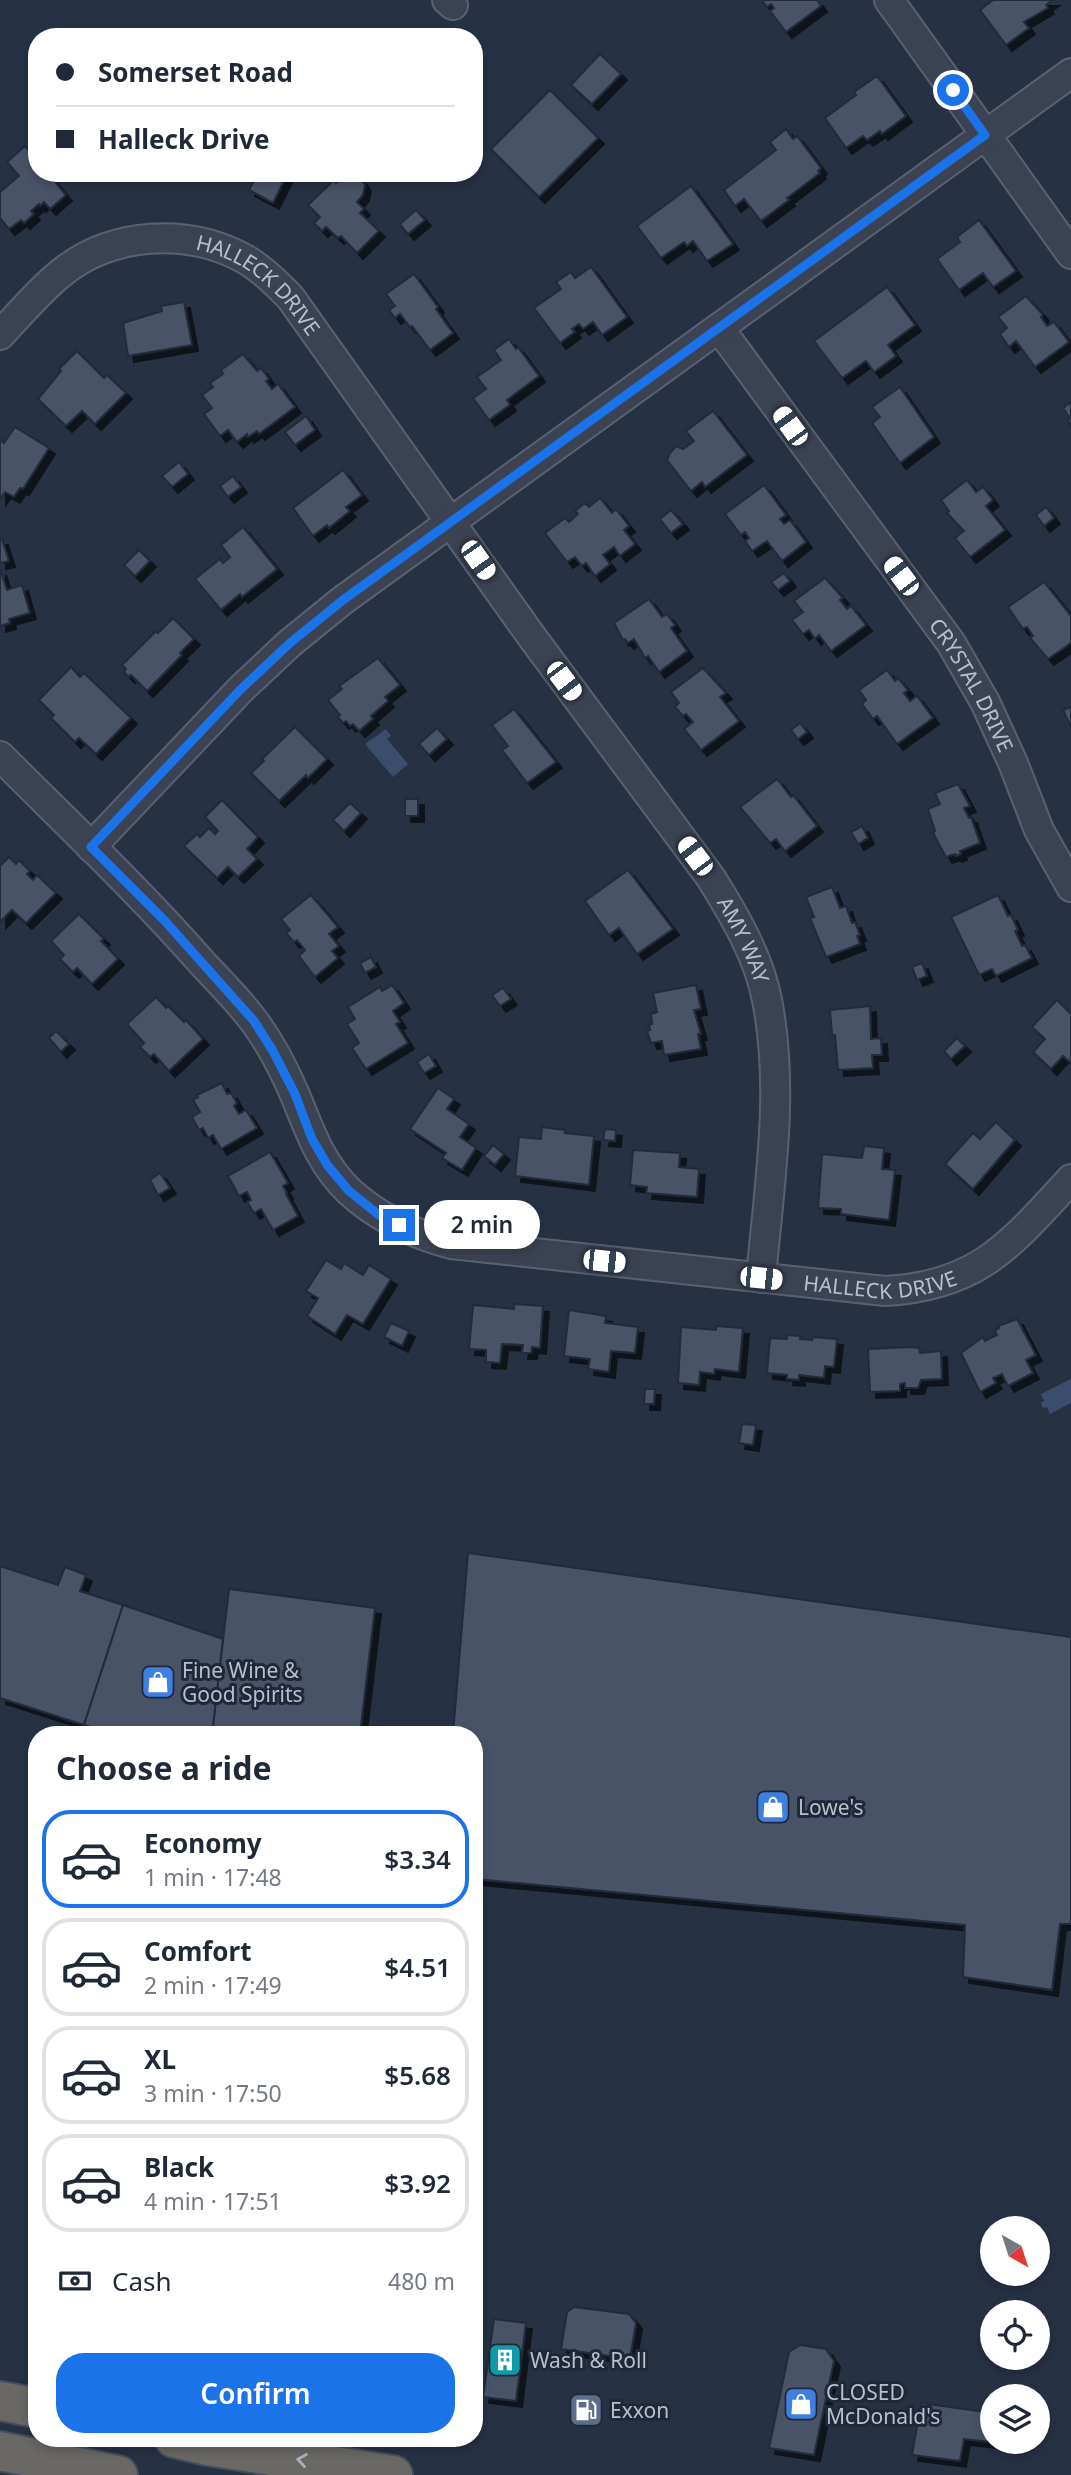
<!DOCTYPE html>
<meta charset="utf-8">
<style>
body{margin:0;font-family:"Noto Sans",sans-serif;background:#f6f6f7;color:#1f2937;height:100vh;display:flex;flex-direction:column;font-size:26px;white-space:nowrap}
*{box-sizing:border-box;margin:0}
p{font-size:23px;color:#747a83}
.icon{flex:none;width:38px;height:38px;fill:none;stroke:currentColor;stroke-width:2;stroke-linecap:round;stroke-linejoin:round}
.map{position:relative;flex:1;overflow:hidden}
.drawer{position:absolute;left:28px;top:1726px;width:455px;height:721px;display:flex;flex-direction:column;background:#fff;border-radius:28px;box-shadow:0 4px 10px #0003}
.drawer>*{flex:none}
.hud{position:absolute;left:28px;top:28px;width:455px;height:154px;border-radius:28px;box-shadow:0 4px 10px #0003;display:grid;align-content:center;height:154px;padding:0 28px;background:#fff}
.needle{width:46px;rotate:141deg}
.fabs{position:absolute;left:980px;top:2216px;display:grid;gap:14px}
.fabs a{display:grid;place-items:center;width:70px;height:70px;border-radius:50%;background:#fff;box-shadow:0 4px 10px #0003;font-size:35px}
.end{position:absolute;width:32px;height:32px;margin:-16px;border:9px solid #1a73e8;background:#fff;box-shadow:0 0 0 4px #fff}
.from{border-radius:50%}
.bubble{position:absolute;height:49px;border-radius:24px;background:#fff;box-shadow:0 4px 10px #0003;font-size:23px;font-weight:600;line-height:49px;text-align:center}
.car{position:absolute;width:21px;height:42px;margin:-21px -10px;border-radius:9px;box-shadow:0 0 5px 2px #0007;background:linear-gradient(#fff 24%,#345 0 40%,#fff 0 76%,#345 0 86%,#fff 0)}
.hud b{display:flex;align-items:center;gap:24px;height:66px;font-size:26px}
.hud b+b{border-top:2px solid #e0e1e3}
.hud i{width:18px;height:18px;background:#1f2937}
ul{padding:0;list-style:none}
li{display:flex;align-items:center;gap:21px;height:98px;margin:0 14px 10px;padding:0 14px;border:4px solid #e0e1e3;border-radius:28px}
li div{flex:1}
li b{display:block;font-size:26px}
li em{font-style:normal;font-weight:600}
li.current{border-color:#1a73e8}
li>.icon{width:63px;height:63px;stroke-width:1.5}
h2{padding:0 28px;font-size:32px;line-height:84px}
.pay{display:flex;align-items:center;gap:18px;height:77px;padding:0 28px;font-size:26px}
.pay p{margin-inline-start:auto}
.action{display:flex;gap:14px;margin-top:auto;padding:14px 28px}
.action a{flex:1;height:80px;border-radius:28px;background:#1a73e8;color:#fff;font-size:28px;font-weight:600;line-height:80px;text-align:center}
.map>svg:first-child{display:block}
.water{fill:#3b4d6d}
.building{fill:#485268;stroke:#212a3b;stroke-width:2;filter:url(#shadow)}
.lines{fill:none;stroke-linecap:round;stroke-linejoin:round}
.minor-casing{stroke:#596171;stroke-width:32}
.trunk-casing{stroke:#454e5e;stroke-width:42}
.minor{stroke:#3b4353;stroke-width:28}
.trunk{stroke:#6a6865;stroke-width:38}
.oneway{stroke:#acb2bd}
.route{stroke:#1a73e8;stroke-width:9}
.labels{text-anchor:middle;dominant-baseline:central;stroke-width:6;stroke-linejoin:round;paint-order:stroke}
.street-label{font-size:21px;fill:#b8bfcd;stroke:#1f2839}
.poi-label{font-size:21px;fill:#b8bfcd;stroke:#1f2839;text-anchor:start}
</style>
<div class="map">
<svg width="1071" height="2475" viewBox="0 0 1071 2475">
<defs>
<filter id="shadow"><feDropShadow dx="6" dy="6" stdDeviation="0" flood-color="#0009"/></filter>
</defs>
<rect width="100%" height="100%" fill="#263144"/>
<!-- water -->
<g class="water">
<path d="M386,729L391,736L387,739L408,764L393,777L365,744Z"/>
<path d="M1071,1379V1403L1050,1414L1047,1407L1043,1408L1041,1403L1044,1401L1041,1394Z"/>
</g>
<!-- building -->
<g class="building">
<path d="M765,0H817L821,6L786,32L770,11L774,8L771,4L767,7L763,2Z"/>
<path d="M993,0H1053L1046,5L1048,8L1024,22L1029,28L1006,45L980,10Z"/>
<path d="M600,54L621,74L592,104L571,85Z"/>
<path d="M877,76L906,116L882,134L880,131L867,140L863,136L846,148L825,118L856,95L854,92Z"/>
<path d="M550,90L598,138L539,197L491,149Z"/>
<path d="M786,129L793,139L797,136L821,168L818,171L820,173L787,198L789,200L761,221L744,199L735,206L724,190L776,150L770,142Z"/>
<path d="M25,146L37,160V173H48L66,195L50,209L44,202L40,206L39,204L31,211L34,214L24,223L21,220L9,229L0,218V192L19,176L7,162Z"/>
<path d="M258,173H288L273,203L249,190Z"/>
<path d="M353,174L361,179L365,185L363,195L357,202L364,209L360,213L379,231L357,253L341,236L338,238L326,227L322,231L314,223L320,217L308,205L334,180L336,183L346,175Z"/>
<path d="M691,186L733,244L707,261L693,241L687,246L684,242L661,258L637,226Z"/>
<path d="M416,210L425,220L408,234L400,224Z"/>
<path d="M979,220L1016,271L993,287L983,273L959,290L937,259L960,242L957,237Z"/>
<path d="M591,267L627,317L602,335L593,322L583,329L579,324L572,329L575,332L560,343L534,308L561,289L556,282L571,272L575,278Z"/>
<path d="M414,274L438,307L436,309L453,333L430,350L412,326L410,327L400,314L395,318L389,310L395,306L386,294Z"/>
<path d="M887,287L915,325L888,345L896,356L874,372L866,361L842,378L814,341Z"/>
<path d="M1026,296L1043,315L1041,317L1047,326L1054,322L1069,342L1035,367L1016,341L1009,347L1000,334L1007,328L998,317Z"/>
<path d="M184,302L192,345L128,356L123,323L162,311L161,306Z"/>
<path d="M509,339L516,349L518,347L539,376L507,400L510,405L489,420L473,398L486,389L477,377L501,360L494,350Z"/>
<path d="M77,351L104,378L107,375L126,393L95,424L82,411L66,426L38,399L61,371L59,369Z"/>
<path d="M243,354L257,371L261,368L269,379L266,381L272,389L278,384L295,407L259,434L257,431L248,437L247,434L237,442L228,430L220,436L204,414L212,408L202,395L213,387L210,383L223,374L221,370Z"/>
<path d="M900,387L934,437L900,463L872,423L880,417L872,407Z"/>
<path d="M1071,402V426L1067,420L1070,418L1063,408Z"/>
<path d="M713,411L747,455L705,487L702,482L691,491L667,460L670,453L676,446L683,449L694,441L686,431Z"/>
<path d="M306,416L315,430L295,445L285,432Z"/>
<path d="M15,427L49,448L23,489L20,488L14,497L5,492L0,499V440L4,443Z"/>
<path d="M179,462L188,474L172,487L162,476Z"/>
<path d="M343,470L362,495L346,507L350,511L329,528L327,525L313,536L293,508Z"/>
<path d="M233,476L241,487L228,497L220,486Z"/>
<path d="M967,480L976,492L983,487L993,500L986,506L1005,530L970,557L955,538L964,531L947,513L949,511L941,500Z"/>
<path d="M764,485L786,515L780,519L784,524L790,520L806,542L782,561L767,541L752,551L745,541L749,538L745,532L741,535L725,514Z"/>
<path d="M600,498L612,513L616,509L629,526L624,530L635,544L620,556L614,547L603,555L610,564L595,576L586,563L582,566L575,557L567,562L545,533L565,518L569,522L578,514L575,511L585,503L589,507Z"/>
<path d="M1046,507L1054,518L1044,526L1036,515Z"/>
<path d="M671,510L683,524L671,533L660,519Z"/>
<path d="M243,527L277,569L242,597L240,594L221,610L195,579L220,559L223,563L230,557L221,545Z"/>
<path d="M0,539H2L9,561L0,563Z"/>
<path d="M139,550L150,561L135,576L124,565Z"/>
<path d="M0,569L7,590L22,585L30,613L9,619L10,623L0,626Z"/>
<path d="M784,573L790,581L778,590L771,582Z"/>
<path d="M825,578L843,598L840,600L847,609L851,606L866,625L831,651L819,635L815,639L809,630L803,634L792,620L803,612L794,601Z"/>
<path d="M1044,582L1071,616V643L1048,659L1030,638L1033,636L1027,627L1023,629L1008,607Z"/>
<path d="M649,599L662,617L667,614L675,625L671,628L687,651L659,672L648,656L645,658L634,639L628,643L625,639L623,640L614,623Z"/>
<path d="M173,618L194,639L180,653L182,655L147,691L131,675L129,677L124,672L126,669L122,665L156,631L158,633Z"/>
<path d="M378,658L400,685L385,697L388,701L371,716L373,719L359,731L353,724L350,726L346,721L343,723L338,717L340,715L328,700L342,689L339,686Z"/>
<path d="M71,667L80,677L84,673L131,718L96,754L79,738L75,742L51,718L54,715L39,700Z"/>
<path d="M703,668L726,693L720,697L739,721L701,750L684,729L693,722L686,714L683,716L675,707L679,703L671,692Z"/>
<path d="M887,670L895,681L898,678L908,690L904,693L910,701L917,696L933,718L897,744L877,716L873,719L862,704L866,700L859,690Z"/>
<path d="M1071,707V727L1063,710Z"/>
<path d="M514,709L556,762L527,783L502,750L508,746L492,725Z"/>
<path d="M800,723L807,732L798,739L791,730Z"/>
<path d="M295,727L327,759L308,778L306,775L279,801L251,773L264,761L262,759Z"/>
<path d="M437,728L447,739L429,755L419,744Z"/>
<path d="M777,779L791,797L793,795L817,826L785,851L776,839L770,843L740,807Z"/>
<path d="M958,784L970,806L964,808L969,818L971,817L980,843L960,851L961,854L956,856L955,854L946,857L933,833L935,831L928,809L940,804L935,793Z"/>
<rect x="405" y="799" width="13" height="17"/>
<path d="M222,800L258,837L247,849L257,859L238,877L228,867L217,878L184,846L197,834L200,837L209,828L215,834L218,831L205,817Z"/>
<path d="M350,803L361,813L344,831L333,820Z"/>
<path d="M862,826L868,838L858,844L851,832Z"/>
<path d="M9,857L16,864L19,860L30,871L27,874L33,880L37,875L56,893L26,923L12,910L0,922V866Z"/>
<path d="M628,870L673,929L637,954L619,928L609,935L585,901Z"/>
<path d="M832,887L840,908L846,906L852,923L855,922L860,935L857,936L860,944L826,957L810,918L814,917L806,897Z"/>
<path d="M311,895L338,927L329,934L339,946L332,951L338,958L315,977L299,956L305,950L297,940L294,942L286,933L290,930L281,919Z"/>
<path d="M998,895L1008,916L1011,915L1018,930L1015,931L1022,946L1025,945L1032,958L996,976L992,969L979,975L951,917Z"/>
<path d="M79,914L104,939L101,941L118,959L92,984L77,968L73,972L60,959L64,955L51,941Z"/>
<path d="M371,957L376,967L365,973L360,963Z"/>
<path d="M922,963L927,976L917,980L912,967Z"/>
<path d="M392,985L404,1003L393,1011L400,1022L396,1024L408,1043L366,1069L352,1048L359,1043L347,1024L355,1019L348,1007L380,987L382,991Z"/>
<path d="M696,985L701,1009L694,1010L701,1034H698L701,1049L664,1055L662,1041L651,1043L647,1031L650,1030L649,1025L652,1024L651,1014L657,1012L653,993Z"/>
<path d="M503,988L511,999L500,1006L492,995Z"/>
<path d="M156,997L166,1008L168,1006L184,1022L186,1020L203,1039L169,1071L154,1054L150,1057L140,1047L144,1043L127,1024Z"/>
<path d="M1057,1000L1071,1014V1063L1063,1056L1051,1069L1033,1052L1045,1039L1032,1027Z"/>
<path d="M870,1006L871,1039L881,1038L882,1055H872L873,1068L838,1070L835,1035H832L830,1010Z"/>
<path d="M56,1031L69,1044L61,1052L49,1038Z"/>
<path d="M957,1038L965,1046L951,1059L944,1051Z"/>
<path d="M429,1054L436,1066L424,1073L417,1062Z"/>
<path d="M222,1083L227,1094L231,1093L237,1103L234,1106L239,1114L246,1110L257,1128L221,1149L213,1135L208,1138L203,1128L199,1130L192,1117L200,1112L193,1100L198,1097L197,1095Z"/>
<path d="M438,1088L454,1099L447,1109L469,1124L460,1137L476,1148L462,1170L442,1158L446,1153L410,1129Z"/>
<path d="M996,1122L1015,1140L973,1189L945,1164L973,1133L980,1139Z"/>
<path d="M542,1127L565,1130V1133L594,1136L589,1185L515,1176L519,1137L541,1139Z"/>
<path d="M605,1129L616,1130L615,1141L603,1140Z"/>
<path d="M493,1145L504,1154L495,1165L484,1156Z"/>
<path d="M864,1146L884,1148L882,1169L895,1170L889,1220L841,1214V1209L818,1208L822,1154L862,1158Z"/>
<path d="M633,1150L680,1153L679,1167L699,1169L697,1197L646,1193L647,1187L630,1185Z"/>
<path d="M270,1152L288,1183L283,1186L287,1193L286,1194L298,1216L273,1230L261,1209L254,1213L247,1202L251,1200L247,1192L239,1196L228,1176Z"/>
<path d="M160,1173L170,1188L158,1195L150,1180Z"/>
<path d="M326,1260L341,1269L344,1263L363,1275L369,1265L391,1279L363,1324L347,1315L335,1334L307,1316L318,1298L306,1291Z"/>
<path d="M514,1304L543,1306L540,1348L532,1347L531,1353H522L523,1345L502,1344L500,1363L486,1362V1350L469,1349L473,1305L514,1309Z"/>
<path d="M569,1310L606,1316L605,1323L638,1327L635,1353L611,1351L609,1372L588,1369L590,1359L564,1356Z"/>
<path d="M1017,1319L1036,1355L1026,1360L1033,1373L1008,1386L1002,1374L993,1378L996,1383L980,1392L961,1353L983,1337L985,1341L997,1335L995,1330L999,1328L998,1326Z"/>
<path d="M391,1323L409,1331L402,1346L384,1337Z"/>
<path d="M716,1326L743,1328L739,1372L715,1369L714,1374L700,1372L699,1385L678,1383L681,1327L716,1330Z"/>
<path d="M787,1335L801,1336L800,1339L812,1340L813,1337L837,1339L834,1367L825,1366L824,1378L799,1375V1380L787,1379V1375L767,1373L770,1338L787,1339Z"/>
<path d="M911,1347L919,1348L920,1353L941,1351L942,1379L921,1380L918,1388H905V1383L900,1384V1391L870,1392L868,1349Z"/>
<path d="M645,1389H655L654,1404H644Z"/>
<path d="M742,1424L756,1425L753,1445L739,1443Z"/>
<path d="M468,1553L1071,1637V1924H1060L1052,1990L963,1977L965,1925L474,1879V1734H453Z"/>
<path d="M0,1566L58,1585L65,1567L86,1575L80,1591L123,1605L84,1725L0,1698Z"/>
<path d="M229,1589L375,1608L360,1734H212Z"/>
<path d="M123,1605L223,1639L212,1734H112L84,1725Z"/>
<path d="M574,2307L629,2314L636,2323L630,2359L561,2349L567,2312Z"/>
<path d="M494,2319L526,2323L516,2401L483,2397Z"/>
<path d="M800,2345L826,2349L834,2361L814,2455L769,2448L789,2352Z"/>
<path d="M921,2403L992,2413V2441L1000,2443L964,2439L960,2461L912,2455Z"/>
</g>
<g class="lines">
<defs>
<g id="minor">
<path d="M447,0L453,5"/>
<path d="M889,0L1071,254"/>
<path id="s1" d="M719,328L951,643L985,702L1013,763L1039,830L1071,887"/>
<path id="s2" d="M0,335C19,315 38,292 60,274C111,232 187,227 245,259C262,269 276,283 290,297L532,637L711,878C734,915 759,957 767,1000C785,1091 769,1186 761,1278"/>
<path id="s3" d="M0,756C69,825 140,892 204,965C221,983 239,1001 254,1021C270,1043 284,1069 295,1095C310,1131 320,1163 349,1191C378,1218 414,1234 451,1244L885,1291C979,1286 1011,1244 1071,1179"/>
<path d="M91,847L241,689L290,643L343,600L1071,73"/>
</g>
<g id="trunk">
<path d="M0,2401L37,2408"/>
<path d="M174,2438L208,2446L393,2475"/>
<path d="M0,2451L118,2475"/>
</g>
</defs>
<!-- minor casing -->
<use href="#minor" class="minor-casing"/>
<!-- trunk casing -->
<use href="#trunk" class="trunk-casing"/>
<!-- minor -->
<use href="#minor" class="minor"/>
<!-- trunk -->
<use href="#trunk" class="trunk"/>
</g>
<!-- one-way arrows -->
<defs><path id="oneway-chevron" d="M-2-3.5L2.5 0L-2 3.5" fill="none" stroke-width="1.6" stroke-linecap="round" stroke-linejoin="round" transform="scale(1.75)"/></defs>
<use class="oneway" href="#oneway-chevron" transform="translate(302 2460) rotate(-171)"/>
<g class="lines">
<!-- route -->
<path class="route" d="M399,1225L379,1215L349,1191L328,1166L312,1139L295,1094L273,1051L254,1021L164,920L91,847L241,689L290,643L343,600L985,135L953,90"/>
</g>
<!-- icons -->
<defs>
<symbol id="shop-square" viewBox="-11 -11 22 22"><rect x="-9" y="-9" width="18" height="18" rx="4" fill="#3f7fe0" stroke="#1f2839"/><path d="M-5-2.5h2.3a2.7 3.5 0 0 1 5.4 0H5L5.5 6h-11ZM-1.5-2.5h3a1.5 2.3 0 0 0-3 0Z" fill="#fff"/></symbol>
<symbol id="building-square" viewBox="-11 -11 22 22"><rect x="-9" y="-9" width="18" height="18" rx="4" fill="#0f9aa8" stroke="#1f2839"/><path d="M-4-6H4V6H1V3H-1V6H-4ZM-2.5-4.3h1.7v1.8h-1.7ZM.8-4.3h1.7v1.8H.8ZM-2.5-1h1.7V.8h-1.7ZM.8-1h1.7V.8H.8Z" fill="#fff"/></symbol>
<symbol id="fuel-square" viewBox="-11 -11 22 22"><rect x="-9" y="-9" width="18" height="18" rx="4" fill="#5c6f8a" stroke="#1f2839"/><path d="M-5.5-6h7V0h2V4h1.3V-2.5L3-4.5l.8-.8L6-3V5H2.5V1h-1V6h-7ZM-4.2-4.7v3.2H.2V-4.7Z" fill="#fff"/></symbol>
</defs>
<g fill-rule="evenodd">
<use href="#shop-square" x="139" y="1663" width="38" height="38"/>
<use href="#shop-square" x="754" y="1788" width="38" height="38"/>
<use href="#building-square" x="486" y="2341" width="38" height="38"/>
<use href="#shop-square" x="782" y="2385" width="38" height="38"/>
<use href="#fuel-square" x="567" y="2391" width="38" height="38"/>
</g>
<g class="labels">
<!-- street labels -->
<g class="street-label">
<text stroke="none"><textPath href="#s2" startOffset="308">HALLECK DRIVE</textPath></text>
<text stroke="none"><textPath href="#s1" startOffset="438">CRYSTAL DRIVE</textPath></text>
<text stroke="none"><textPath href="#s2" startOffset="1129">AMY WAY</textPath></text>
<text stroke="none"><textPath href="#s3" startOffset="1111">HALLECK DRIVE</textPath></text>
</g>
<!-- poi labels -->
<g class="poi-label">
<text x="182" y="1670">Fine Wine &amp;<tspan x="182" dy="24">Good Spirits</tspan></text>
<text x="798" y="1807">Lowe's</text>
<text x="530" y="2360">Wash &amp; Roll</text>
<text x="826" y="2392">CLOSED<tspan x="826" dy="24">McDonald's</tspan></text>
<text x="610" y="2410">Exxon</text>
</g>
</g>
</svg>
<div class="fabs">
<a><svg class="needle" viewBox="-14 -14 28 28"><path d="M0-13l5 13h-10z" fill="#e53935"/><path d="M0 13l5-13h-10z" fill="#747a83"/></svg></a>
<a><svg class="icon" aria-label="locate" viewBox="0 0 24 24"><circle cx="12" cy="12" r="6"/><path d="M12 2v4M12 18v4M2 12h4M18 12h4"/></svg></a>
<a><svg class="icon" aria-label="layers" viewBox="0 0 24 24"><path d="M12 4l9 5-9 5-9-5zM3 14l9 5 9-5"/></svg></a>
</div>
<i class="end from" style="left:953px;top:90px"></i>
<i class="end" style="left:399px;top:1225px"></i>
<div class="bubble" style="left:424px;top:1200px;width:116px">2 min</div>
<i class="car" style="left:790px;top:426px;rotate:324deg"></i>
<i class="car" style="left:478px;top:560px;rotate:145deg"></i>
<i class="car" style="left:901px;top:576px;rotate:323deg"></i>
<i class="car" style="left:564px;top:681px;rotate:143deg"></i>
<i class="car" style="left:695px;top:856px;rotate:323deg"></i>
<i class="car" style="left:604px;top:1261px;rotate:96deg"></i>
<i class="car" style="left:761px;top:1278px;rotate:96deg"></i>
<div class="hud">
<b><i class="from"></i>Somerset Road</b>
<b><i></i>Halleck Drive</b>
</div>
<section class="drawer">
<h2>Choose a ride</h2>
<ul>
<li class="current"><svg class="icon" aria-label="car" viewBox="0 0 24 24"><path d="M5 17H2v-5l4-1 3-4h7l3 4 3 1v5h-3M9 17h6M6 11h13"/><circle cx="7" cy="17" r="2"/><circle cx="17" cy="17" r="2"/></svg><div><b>Economy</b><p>1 min · 17:48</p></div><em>$3.34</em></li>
<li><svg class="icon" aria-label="car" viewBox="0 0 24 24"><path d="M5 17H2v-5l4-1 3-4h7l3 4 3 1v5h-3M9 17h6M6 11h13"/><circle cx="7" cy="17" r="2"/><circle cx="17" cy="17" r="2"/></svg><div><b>Comfort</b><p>2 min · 17:49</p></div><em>$4.51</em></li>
<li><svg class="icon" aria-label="car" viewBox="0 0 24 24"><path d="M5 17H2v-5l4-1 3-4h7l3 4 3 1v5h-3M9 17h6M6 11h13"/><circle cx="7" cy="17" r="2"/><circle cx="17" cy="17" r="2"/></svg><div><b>XL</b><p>3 min · 17:50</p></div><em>$5.68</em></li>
<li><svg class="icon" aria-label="car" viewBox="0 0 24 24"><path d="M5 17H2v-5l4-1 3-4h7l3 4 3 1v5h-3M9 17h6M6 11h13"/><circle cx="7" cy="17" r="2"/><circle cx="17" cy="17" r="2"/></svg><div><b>Black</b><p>4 min · 17:51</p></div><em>$3.92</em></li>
</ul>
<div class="pay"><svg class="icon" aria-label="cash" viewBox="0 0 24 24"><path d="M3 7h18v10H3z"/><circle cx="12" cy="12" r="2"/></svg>Cash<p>480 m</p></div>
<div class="action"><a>Confirm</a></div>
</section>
</div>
